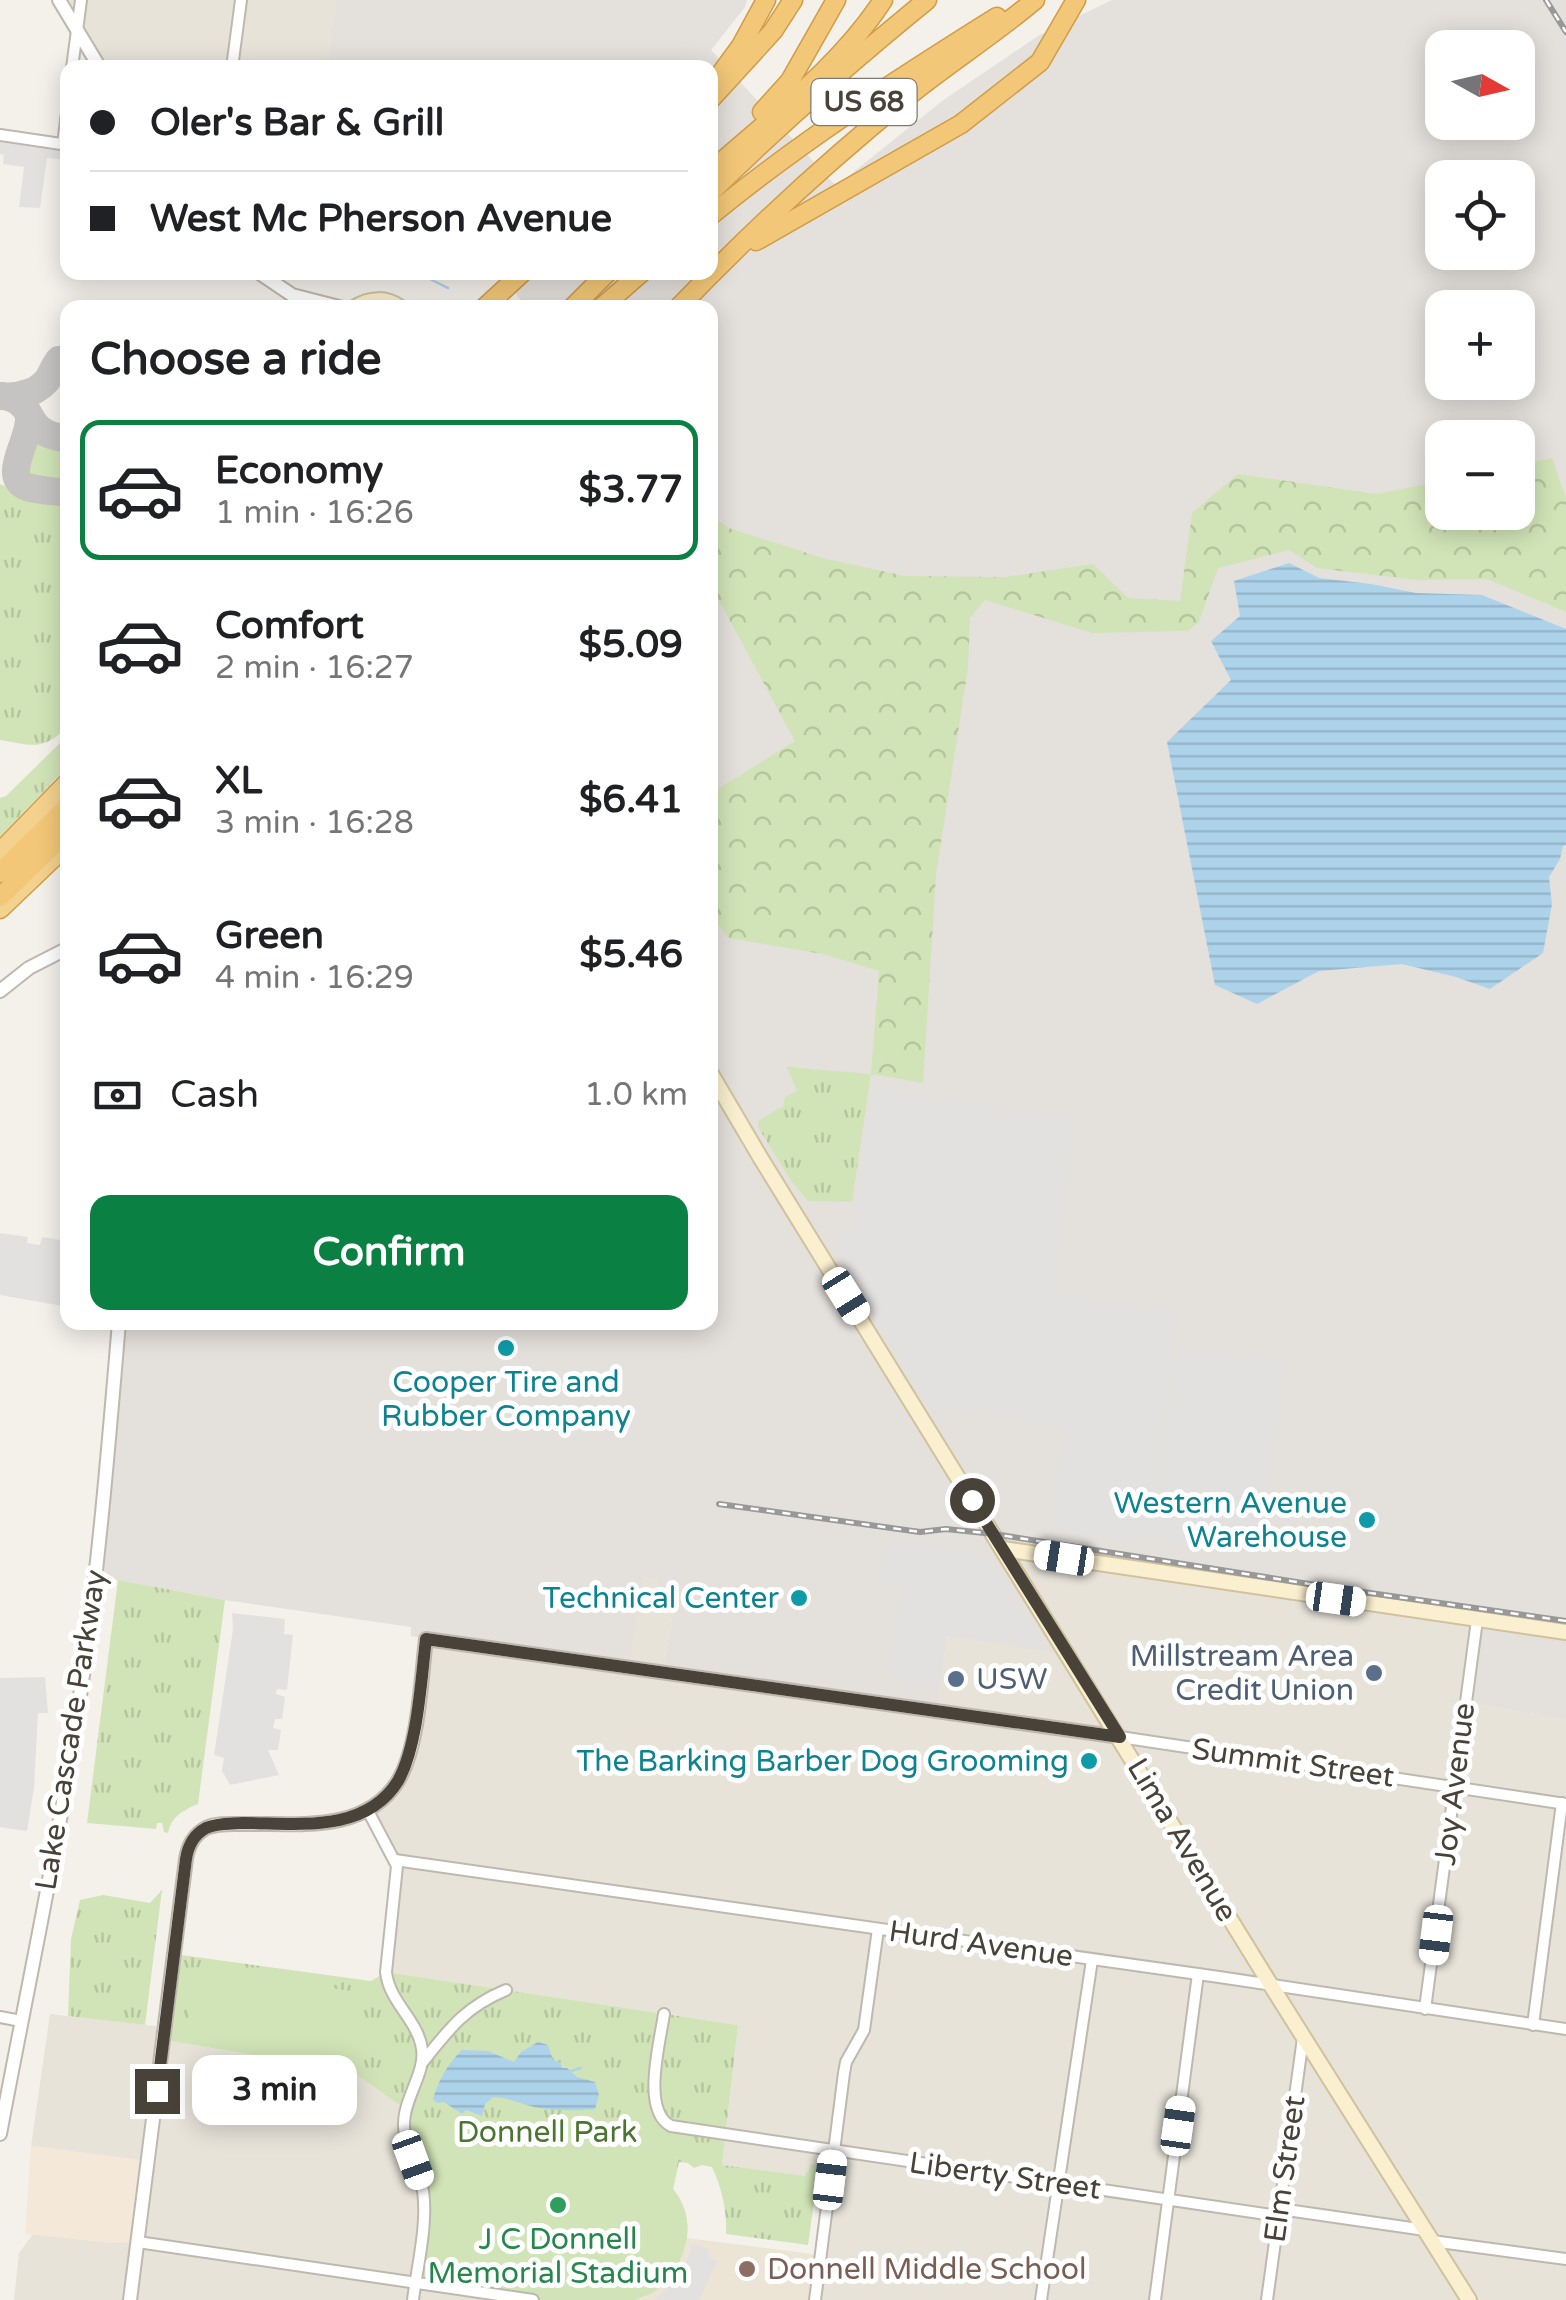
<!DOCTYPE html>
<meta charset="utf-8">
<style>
body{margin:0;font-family:"Varela Round",sans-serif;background:#f6f6f6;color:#202124;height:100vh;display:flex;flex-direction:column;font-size:38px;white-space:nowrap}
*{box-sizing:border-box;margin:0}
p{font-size:32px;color:#757577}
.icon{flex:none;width:55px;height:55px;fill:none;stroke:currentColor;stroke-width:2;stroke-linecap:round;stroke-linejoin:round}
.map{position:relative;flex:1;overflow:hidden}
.drawer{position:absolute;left:60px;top:300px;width:658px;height:1030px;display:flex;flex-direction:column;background:#fff;border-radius:20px;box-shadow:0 5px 25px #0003}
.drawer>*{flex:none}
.hud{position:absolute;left:60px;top:60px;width:658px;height:220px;border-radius:20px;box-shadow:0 5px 25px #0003;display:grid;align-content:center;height:220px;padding:0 30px;background:#fff}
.needle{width:65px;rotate:98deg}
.fabs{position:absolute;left:1425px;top:30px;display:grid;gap:20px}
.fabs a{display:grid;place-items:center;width:110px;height:110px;border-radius:20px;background:#fff;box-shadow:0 5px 25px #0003;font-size:50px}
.end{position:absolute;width:45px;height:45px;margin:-22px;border:12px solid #484239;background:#fff;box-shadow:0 0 0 5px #fff}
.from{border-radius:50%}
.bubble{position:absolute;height:70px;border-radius:20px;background:#fff;box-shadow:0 5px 25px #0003;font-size:32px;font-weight:700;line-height:70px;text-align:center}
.car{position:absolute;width:30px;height:60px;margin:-30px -15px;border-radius:12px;box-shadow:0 0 8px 2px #0007;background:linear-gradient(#fff 24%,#345 0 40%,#fff 0 76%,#345 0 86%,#fff 0)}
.hud b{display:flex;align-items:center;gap:35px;height:95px;font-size:38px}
.hud b+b{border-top:2px solid #e0e0e0}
.hud i{width:25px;height:25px;background:#202124}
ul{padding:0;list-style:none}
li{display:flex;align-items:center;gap:30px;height:140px;margin:0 20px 15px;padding:0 10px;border:5px solid transparent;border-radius:20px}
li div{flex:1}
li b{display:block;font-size:38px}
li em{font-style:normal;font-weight:700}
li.selected{border-color:#0b8043}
li>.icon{width:90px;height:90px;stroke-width:1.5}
h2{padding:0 30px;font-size:45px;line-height:120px}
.pay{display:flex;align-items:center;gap:25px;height:110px;padding:0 30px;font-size:38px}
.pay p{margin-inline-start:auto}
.action{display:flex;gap:20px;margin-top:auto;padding:20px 30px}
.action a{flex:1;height:115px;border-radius:20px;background:#0b8043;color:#fff;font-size:40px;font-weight:700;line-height:115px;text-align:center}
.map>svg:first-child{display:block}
.residential{fill:#e7e3d9}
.commercial{fill:#f4e8d8}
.industrial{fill:#e4e0dc;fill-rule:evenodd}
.education{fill:#ece5d6}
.grass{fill:url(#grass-tufts)}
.forest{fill:url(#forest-crowns)}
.pitch{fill:#d1e4b7}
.parking{fill:#e3e1df}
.water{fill:url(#water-rules)}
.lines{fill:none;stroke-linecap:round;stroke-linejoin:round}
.stream{stroke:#add3eb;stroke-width:2.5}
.taxiway{stroke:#c6c4c2;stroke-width:28}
.minor-casing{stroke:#bfb8ae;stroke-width:14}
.tertiary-casing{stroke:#bfb8ae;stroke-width:16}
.secondary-casing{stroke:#d0c29e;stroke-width:18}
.trunk-casing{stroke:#d19c48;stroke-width:21}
.motorway-casing{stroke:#d19c48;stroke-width:21}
.minor{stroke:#fff;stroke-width:10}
.tertiary{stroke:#fff;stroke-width:12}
.secondary{stroke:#faefce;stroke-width:14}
.trunk{stroke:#f4d28d;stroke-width:18}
.motorway{stroke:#f2c778;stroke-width:18}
.rail-casing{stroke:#989898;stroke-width:6}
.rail{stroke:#fff;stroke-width:2.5;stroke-dasharray:8;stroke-linecap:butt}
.route{stroke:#484239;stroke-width:12}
.culture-dot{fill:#0f9aa8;stroke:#fff;stroke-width:4}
.service-dot{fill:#5c6f8a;stroke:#fff;stroke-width:4}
.leisure-dot{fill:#2e9e5b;stroke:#fff;stroke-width:4}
.education-dot{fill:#8d6e63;stroke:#fff;stroke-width:4}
.labels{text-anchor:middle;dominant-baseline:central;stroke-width:10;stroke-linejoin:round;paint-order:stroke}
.shield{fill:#fff;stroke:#7f7b74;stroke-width:2.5}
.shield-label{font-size:28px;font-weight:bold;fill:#484239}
.culture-label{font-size:30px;fill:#0d838f;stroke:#fff;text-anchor:end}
.service-label{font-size:30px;fill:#4e5e75;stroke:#fff;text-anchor:end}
.street-label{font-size:30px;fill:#484239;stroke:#fff}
.park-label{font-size:30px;fill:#4c7531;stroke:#fff}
.leisure-label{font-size:30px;fill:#27864d;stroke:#fff}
.education-label{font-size:30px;fill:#785e54;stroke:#fff;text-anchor:start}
</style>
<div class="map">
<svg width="1566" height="2300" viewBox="0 0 1566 2300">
<defs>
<pattern id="grass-tufts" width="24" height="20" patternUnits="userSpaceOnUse" patternTransform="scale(2.5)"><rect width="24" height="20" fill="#d1e4b7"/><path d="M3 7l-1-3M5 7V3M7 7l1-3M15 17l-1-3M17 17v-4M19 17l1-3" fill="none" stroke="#b5c59e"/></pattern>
<pattern id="forest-crowns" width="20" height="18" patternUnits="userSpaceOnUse" patternTransform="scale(2.5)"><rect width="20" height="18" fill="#d1e4b7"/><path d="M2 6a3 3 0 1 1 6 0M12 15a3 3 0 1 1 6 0" fill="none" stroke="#b5c59e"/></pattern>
<pattern id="water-rules" width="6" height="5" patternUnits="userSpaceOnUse" patternTransform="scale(2.5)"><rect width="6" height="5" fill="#add3eb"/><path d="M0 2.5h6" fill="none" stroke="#96b6ca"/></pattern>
</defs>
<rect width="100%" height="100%" fill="#f4f1eb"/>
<!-- residential -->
<g class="residential">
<path d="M58,0H336L327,68L99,67Z"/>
<path d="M1003,1549L1477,1620L1466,1703L1566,1719V2300H815L830,2180L722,2165L738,2025L386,1972L398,1871L367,1809L404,1767L426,1639L642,1578L660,1581L673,1611L663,1671L937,1711L947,1636L1067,1654Z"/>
<path d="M50,2014L165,2027L164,2040L352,2071L365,2078L405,2109L533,2300H14L19,2253L33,2234L112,2243L148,2161L31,2146Z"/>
</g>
<!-- commercial -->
<path class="commercial" d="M31,2146L148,2161L138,2242L112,2243L25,2234Z"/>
<!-- industrial -->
<path class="industrial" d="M336,0H747L745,7L711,50L836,186L942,101L1038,36L1112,0H1566V1719L1466,1703L1477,1620L1005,1549L1068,1655L947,1636L937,1712L663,1671L673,1612L666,1611L668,1598L658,1596L659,1581L643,1578L629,1667L426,1639L411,1636V1627L225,1600L96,1576L119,1323L710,1322V308L525,307L506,279L494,273L710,272V68L327,67ZM1442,48H1518V122H1442ZM1442,178H1518V252H1442ZM1442,308H1518V382H1442ZM1442,438H1518V512H1442Z"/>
<!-- education -->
<path class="education" d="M687,2238L820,2255L815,2300H636L645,2297L685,2249Z"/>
<!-- grass -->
<g class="grass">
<path d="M42,441L67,445V485L24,477C24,465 31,448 42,441Z"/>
<path d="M0,484L23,493L67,500V727C43,752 31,745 0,740Z"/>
<path d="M67,736V767L0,837V798L6,796Z"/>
<path d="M787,1067L871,1074L852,1202L808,1201L792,1182L758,1127V1121L783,1106L785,1097L797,1091Z"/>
<path d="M118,1580L225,1600L198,1804C183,1810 171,1817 168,1833L164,1832L162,1823H157L156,1829L87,1823Z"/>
<path d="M162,1890L145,2025L68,2016L71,1939L80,1900L103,1895L150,1903Z"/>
<path d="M174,1954L371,1981L386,1972L738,2025L722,2165L805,2176L806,2172L808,2173L810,2164L819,2166L808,2245L726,2234C727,2210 722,2189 712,2167L702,2165L694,2168L688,2163L679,2162L673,2189C705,2228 680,2284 636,2300H524L415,2284L424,2196L405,2139V2109L352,2071L164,2040Z"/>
</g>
<!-- forest -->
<path class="forest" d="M1552,458L1566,498V612L1487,579L1418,580L1317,568L1289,550L1218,568L1199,622L1188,631L1092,633L985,600L970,618L968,668L936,875L923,1083L871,1074L879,971L823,954L728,938L710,912V794L795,741L710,584V516L729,528L826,559L905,576L1005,577L1093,564L1128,598L1180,601L1192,513L1238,474L1377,494L1442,481V512H1518V466Z"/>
<!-- pitch -->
<g class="pitch">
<path d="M196,1967L364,1993L353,2064L185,2038Z"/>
<path d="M506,2116L641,2135L643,2128L680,2134L678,2161L673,2189C688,2207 692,2233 682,2255C674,2274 661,2292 640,2298C630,2300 619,2300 609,2300C547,2300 484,2286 423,2277L435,2179L430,2162L418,2145L419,2125L502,2138Z"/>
</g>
<!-- parking -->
<g class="parking">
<path d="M0,128L67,138V160L47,158L40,208L19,207L24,167L3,164L4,155L0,154Z"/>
<path d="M872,1086L1074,1117L1054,1287L1060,1294L1177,1308L1149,1544L1050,1531L1064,1428L928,1406L837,1252L842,1234L853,1227Z"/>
<path d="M0,1233L28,1237L27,1243L40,1245L42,1237L67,1241V1300H63V1306L0,1295Z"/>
<path d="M1178,1344L1286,1359L1259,1555L1151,1541Z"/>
<path d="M888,1538L989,1555L1048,1650L947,1636L939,1686L910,1684L889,1673L903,1586L880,1582Z"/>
<path d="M232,1613L285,1619L284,1634L293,1635L287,1690L277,1689L276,1694L285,1697L282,1719H275L273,1728L281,1730L278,1750H268L279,1775L230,1785L222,1771L224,1758L214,1755L233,1629Z"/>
<path d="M45,1677L48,1713H38L34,1788L27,1831L0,1827V1678Z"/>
<path d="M692,2244L708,2248L709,2257L717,2261L700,2298L697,2300H654L665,2291L679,2272L687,2260Z"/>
</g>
<!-- water -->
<g class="water">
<path d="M1289,563L1319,578L1371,584L1416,593L1482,595L1566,629V845L1563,846L1560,859L1549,877L1552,904L1543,953L1490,989L1456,977L1402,964L1319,971L1257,1004L1215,985L1167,742L1231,680L1211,641L1240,616L1234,581Z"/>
<path d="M538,2042L548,2045L553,2060L560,2062L562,2068H567L577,2077L595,2082L599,2095L595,2109C575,2111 554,2111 534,2107C519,2103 510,2098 493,2097L485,2104L482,2116L466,2110L462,2114L444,2102L437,2103L433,2099C439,2079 447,2065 462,2050L488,2051L514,2062L521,2052Z"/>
</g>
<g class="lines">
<!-- stream -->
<g class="stream">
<path d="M416,272L448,288"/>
<path d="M571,2071L581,2068"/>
</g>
<!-- taxiway -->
<g class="taxiway">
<path d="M1,396C19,398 41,392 50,376C53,370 55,365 59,360"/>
<path d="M9,397C40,409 20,432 68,439"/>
<path d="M29,417C31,439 0,477 27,487C40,491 55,491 68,493"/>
</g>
<defs>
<g id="minor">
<path d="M72,68L81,0"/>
<path d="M232,68L241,0"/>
<path d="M0,135L68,145"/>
<path d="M63,144L68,105"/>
<path d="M1120,1737L1566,1804"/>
<path d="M367,1809L397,1866L386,1972C389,2002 418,2020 422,2049C426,2072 404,2098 404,2124C403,2148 419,2168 423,2191C428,2224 417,2267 413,2300"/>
<path d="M395,1860L1219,1977L1566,2029"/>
<path d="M1425,2009L1477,1620"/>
<path d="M664,2014C660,2042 641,2111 671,2126L1279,2216"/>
<path d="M0,2017L21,2021"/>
<path d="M1533,2025L1562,1803"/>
<path d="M422,2063C449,2029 465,2007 506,1990"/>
<path d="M1280,2209L1425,2230"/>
<path d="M1432,2241L1566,2259"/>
<path d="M138,2242L533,2300"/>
<path d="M815,2300L844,2073L846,2062L864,2030L878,1929"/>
<path d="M1041,2300L1092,1960"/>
<path d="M1155,2300L1198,1974"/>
<path d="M1267,2300L1303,2038"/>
</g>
<g id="tertiary">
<path d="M59,0L100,68"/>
<path d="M258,272L292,295L343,308"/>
<path d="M0,991L29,968L68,948"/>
<path d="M0,2134C26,1995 56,1856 77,1716C97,1585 108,1454 119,1322"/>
<path d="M130,2300L186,1859C188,1846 193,1835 206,1828C217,1823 231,1824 243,1824C296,1823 365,1834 398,1781C419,1746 421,1679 426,1639L1120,1737"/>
</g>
<g id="secondary">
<path d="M354,308C369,298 386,297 401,308"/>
<path d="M710,1072L760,1157L1272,1987L1469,2300"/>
<path d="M1003,1549L1566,1632"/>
</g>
<g id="trunk">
<path d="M0,852L68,782"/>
<path d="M0,909L68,844"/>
</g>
<g id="motorway">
<path d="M722,72L741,46L766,0"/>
<path d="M710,100L773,31L793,0"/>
<path d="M762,112L790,81L836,0"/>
<path d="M710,172C770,118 839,68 883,0"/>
<path d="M710,193C779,125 852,61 927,0"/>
<path d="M710,216C800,142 898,79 997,17"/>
<path d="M756,241L961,124L1040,62L1076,0"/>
<path d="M484,308L523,272"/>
<path d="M572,308L608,272"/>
<path d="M601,308L642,272"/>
<path d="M678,308C751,232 830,159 912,93C952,61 996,33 1035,0"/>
<path d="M0,873L68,806"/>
<path d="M0,897L68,831"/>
</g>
</defs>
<!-- minor casing -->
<use href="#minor" class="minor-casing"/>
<!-- tertiary casing -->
<use href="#tertiary" class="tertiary-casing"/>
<!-- secondary casing -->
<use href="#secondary" class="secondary-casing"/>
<!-- trunk casing -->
<use href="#trunk" class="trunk-casing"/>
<!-- motorway casing -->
<use href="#motorway" class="motorway-casing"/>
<!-- minor -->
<use href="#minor" class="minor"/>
<!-- tertiary -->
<use href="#tertiary" class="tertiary"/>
<!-- secondary -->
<use href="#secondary" class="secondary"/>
<!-- trunk -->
<use href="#trunk" class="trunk"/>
<!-- motorway -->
<use href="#motorway" class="motorway"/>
<defs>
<g id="rail">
<path d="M1546,0L1566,32"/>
<path d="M719,1504L920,1532L946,1529L994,1534L1328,1587L1566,1621"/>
</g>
</defs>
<!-- rail casing -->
<use href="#rail" class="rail-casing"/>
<!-- rail -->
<use href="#rail" class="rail"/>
</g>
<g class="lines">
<!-- route -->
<path class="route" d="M157,2091L186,1859C188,1846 193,1835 206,1828C217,1823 231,1824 243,1823C296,1823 365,1834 398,1781C418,1746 421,1679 426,1639L1120,1737L972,1500"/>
</g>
<!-- markers -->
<g class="culture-dot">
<circle cx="506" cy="1348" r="10"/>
<circle cx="1367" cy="1520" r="10"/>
<circle cx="799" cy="1598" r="10"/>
<circle cx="1089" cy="1761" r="10"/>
</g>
<g class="service-dot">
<circle cx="1374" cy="1673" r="10"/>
<circle cx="956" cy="1679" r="10"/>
</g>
<circle class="leisure-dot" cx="558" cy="2205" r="10"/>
<circle class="education-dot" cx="747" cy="2269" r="10"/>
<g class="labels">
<!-- shield labels -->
<rect class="shield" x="811.5" y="79" width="105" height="46" rx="8"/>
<g class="shield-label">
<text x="864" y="102">US 68</text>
</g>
<!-- culture labels -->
<g class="culture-label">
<text x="506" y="1382" text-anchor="middle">Cooper Tire and<tspan x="506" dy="34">Rubber Company</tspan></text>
<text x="1347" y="1503">Western Avenue<tspan x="1347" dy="34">Warehouse</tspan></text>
<text x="779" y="1598">Technical Center</text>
<text x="1069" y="1761">The Barking Barber Dog Grooming</text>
</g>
<!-- service labels -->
<g class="service-label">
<text x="1354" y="1656">Millstream Area<tspan x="1354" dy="34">Credit Union</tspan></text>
<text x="976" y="1679" text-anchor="start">USW</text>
</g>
<!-- street labels -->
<g class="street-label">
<text transform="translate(71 1730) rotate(-81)">Lake Cascade Parkway</text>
<text transform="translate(1293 1763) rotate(8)">Summit Street</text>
<text transform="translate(1455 1784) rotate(-83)">Joy Avenue</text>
<text transform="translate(1182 1840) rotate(59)">Lima Avenue</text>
<text transform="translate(981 1944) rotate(8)">Hurd Avenue</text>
<text transform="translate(1285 2169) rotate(-82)">Elm Street</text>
<text transform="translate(1005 2176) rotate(8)">Liberty Street</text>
</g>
<!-- park labels -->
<g class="park-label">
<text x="547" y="2132">Donnell Park</text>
</g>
<!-- leisure labels -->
<g class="leisure-label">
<text x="558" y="2239">J C Donnell<tspan x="558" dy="34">Memorial Stadium</tspan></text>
</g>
<!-- education labels -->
<g class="education-label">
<text x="767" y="2269">Donnell Middle School</text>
</g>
</g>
</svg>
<div class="fabs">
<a><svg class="needle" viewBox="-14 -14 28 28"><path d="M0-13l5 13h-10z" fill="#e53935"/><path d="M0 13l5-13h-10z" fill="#757577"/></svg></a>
<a><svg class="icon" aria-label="locate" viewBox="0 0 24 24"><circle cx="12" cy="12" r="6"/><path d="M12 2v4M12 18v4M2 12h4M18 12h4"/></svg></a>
<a>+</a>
<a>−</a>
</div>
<i class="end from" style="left:972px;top:1500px"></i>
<i class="end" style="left:157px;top:2091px"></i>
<div class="bubble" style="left:192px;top:2055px;width:165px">3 min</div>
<i class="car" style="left:846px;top:1296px;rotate:148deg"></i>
<i class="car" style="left:1064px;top:1558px;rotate:279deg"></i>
<i class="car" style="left:1336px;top:1599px;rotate:98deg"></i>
<i class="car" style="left:1436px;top:1935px;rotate:187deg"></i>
<i class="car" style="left:1178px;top:2126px;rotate:8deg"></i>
<i class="car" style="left:413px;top:2160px;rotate:160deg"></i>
<i class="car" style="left:830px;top:2180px;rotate:7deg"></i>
<div class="hud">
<b><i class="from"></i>Oler's Bar &amp; Grill</b>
<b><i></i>West Mc Pherson Avenue</b>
</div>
<section class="drawer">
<h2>Choose a ride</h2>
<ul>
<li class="selected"><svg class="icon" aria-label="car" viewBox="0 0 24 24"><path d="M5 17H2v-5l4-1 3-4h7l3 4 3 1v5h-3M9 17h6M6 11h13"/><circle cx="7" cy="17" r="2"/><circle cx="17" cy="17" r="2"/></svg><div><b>Economy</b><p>1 min · 16:26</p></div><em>$3.77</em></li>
<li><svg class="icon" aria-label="car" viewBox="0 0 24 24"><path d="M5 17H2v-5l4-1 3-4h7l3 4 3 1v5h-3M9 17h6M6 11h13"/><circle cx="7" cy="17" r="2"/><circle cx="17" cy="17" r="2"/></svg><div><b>Comfort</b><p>2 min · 16:27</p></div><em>$5.09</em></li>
<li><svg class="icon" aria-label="car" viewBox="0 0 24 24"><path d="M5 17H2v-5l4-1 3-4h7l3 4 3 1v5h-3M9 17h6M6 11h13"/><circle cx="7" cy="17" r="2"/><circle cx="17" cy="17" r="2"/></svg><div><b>XL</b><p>3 min · 16:28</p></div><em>$6.41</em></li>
<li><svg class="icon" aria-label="car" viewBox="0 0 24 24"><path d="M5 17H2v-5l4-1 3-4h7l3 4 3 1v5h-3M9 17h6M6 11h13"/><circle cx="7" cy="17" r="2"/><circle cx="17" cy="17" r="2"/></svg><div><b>Green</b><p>4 min · 16:29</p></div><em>$5.46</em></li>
</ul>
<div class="pay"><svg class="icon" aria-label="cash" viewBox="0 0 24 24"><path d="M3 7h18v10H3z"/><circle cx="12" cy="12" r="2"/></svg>Cash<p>1.0 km</p></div>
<div class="action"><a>Confirm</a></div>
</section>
</div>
